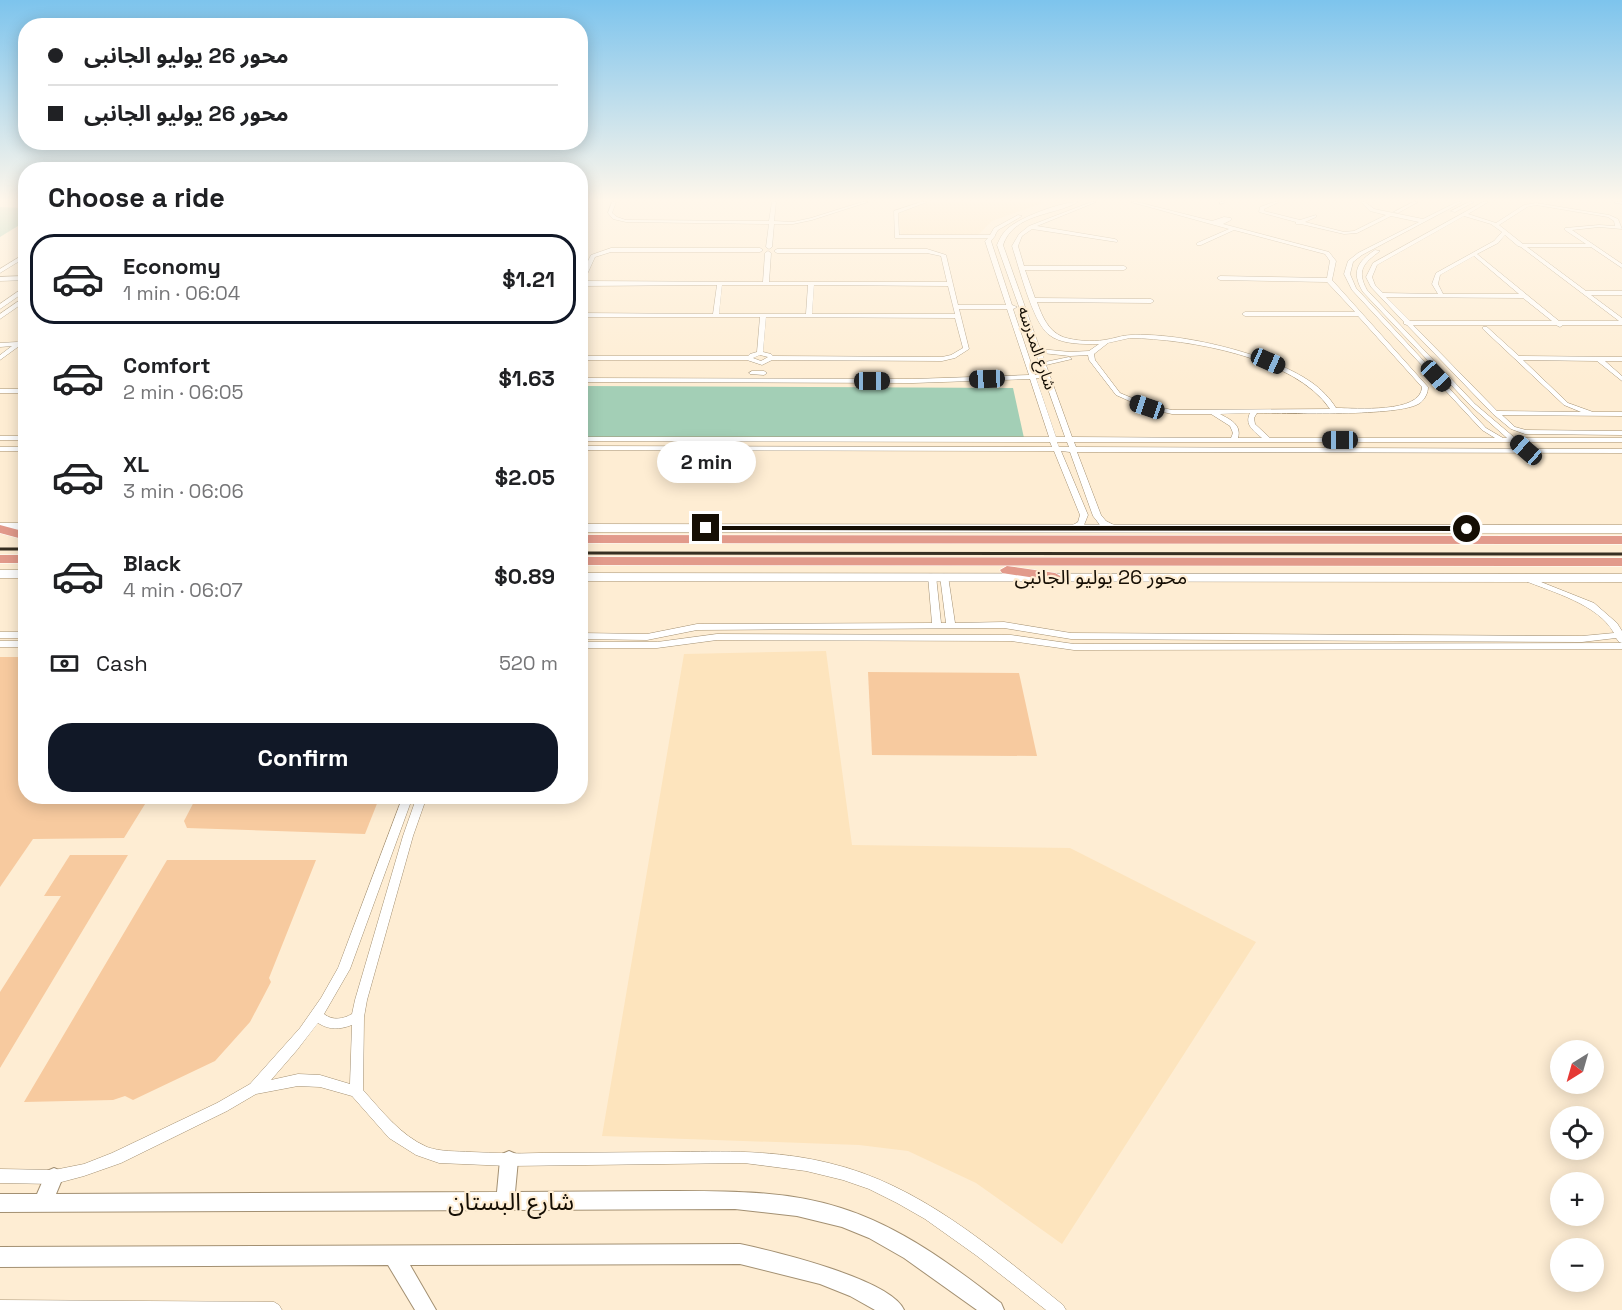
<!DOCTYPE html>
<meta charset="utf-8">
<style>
body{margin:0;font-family:"Space Grotesk","Noto Sans Arabic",sans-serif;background:#f2f2f2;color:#202124;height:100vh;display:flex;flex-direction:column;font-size:22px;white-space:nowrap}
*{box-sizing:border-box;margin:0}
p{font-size:20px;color:#757577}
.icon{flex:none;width:33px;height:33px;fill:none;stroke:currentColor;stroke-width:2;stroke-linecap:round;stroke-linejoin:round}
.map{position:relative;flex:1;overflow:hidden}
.sheet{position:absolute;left:18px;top:162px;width:570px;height:642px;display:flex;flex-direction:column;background:#fff;border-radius:24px;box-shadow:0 3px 15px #0003}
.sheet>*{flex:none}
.hud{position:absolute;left:18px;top:18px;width:570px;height:132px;border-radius:24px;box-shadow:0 3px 15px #0003;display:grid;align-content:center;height:132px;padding:0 30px;background:#fff}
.needle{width:39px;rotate:217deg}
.fabs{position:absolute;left:1550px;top:1040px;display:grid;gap:12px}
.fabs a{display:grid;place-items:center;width:54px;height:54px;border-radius:50%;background:#fff;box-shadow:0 3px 15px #0003;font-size:30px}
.end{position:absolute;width:27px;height:27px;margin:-14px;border:8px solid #150e04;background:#fff;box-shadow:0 0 0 3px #fff}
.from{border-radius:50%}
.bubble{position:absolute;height:42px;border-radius:21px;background:#fff;box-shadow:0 3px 15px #0003;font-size:20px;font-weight:700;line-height:42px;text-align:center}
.car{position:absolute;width:18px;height:36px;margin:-18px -9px;border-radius:8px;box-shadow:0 0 4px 2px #0007;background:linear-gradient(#222 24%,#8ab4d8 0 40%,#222 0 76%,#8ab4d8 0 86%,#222 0)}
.hud b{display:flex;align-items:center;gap:21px;height:57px;font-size:22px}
.hud b+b{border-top:2px solid #e0e0e0}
.hud i{width:15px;height:15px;background:#202124}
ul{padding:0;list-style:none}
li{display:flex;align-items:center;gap:18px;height:90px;margin:0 12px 9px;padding:0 18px;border:3px solid transparent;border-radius:24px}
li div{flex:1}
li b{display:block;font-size:22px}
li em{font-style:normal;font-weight:700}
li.selected{border-color:#111827}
li>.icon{width:54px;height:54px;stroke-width:1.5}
h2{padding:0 30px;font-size:27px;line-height:72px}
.pay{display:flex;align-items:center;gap:15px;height:66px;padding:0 30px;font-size:22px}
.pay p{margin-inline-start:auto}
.button{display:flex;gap:12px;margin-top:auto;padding:12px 30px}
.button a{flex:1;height:69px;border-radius:24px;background:#111827;color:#fff;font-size:24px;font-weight:700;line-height:69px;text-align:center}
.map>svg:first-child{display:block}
.built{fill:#fde4bd}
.green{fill:#a3cfb6}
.building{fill:#f7ca9f}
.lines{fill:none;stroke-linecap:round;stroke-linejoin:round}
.minor-casing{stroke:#a39072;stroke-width:1}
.tertiary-casing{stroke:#a39072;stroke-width:2}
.secondary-casing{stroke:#a39072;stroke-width:1}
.trunk-casing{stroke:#fff;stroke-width:1}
.minor{fill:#fff;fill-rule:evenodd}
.tertiary{fill:#fff;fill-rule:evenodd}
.secondary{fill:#fff;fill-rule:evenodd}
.trunk{fill:#e29a8b;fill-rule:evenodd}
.rail{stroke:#372f22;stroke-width:3}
.route{fill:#150e04}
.labels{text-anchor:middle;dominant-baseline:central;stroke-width:4.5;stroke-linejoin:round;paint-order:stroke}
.far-street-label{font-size:16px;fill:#150e04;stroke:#feedd3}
.street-label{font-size:20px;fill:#150e04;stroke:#feedd3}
.near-street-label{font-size:24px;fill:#150e04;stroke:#feedd3}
</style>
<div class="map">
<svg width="1622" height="1310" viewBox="0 0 1622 1310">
<rect width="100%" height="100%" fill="#feedd3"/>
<!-- built -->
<g class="built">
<path d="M930,202H1045L992,221L977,236L901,235L898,213Z"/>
<path d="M826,651L852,845L1070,848L1256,942L1062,1244L976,1183L908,1151L859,1145L602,1136L684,654Z"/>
</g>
<!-- green -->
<g class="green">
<path d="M0,207L25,208L26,221L0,237Z"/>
<path d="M581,386L1013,388L1024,438L581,437Z"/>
</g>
<!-- building -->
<g class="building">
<path d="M0,657H26V796H150L124,838L33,839L0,887Z"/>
<path d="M868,672L1019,673L1037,756L872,755Z"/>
<path d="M197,796H380L365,834L187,828L184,821Z"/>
<path d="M70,855H128L0,1068V992L61,896H44Z"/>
<path d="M167,860H316L269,978L271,982L250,1022L215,1061L133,1100L125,1096L113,1100L24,1102Z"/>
</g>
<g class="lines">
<defs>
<g id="minor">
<path d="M612,202H616L612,213L617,217L626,220L769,221L772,202H776L774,221L793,222L811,218L862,202H868L812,220L793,224H774L772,247L769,249L766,247L769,224L626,222L613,219L608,213Z"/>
<path d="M921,202H927L898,213L899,235H990L994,228L1018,215L1022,216L998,230L995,235V236L991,241L1012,305L1017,307L1013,309L1035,375L1043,374L997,245C1000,238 1002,234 1007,229C1020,217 1061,202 1078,202C1054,216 1014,213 1003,245L1040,349L1070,352L1089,351L1099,344C1083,344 1061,345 1048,334C1032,320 1019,267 1012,246L1019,234L1029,226L1091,202H1096L1037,226L1115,239L1118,241L1117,242L1032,229L1022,236L1018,246L1024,266H1124L1127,268L1124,270H1025L1035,298L1151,299L1154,301L1151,303L1037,302C1042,316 1048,331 1063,337C1076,341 1092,342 1104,340C1113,339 1122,335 1131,335C1180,332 1271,354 1311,382C1321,389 1330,398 1336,408C1355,408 1421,414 1422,387L1358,316H1245L1242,314L1245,312H1355L1327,282L1220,280L1217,278L1220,276L1327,278L1330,261L1325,254L1234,230L1201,245H1197V243L1229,229L1131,202H1137L1212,221L1224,217L1231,218V220L1223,224L1329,252L1336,261L1332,280L1428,387C1428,393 1425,399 1420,403C1401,417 1286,413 1257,413L1254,418L1255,424L1270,438H1495L1482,430L1352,290L1344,274L1348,261L1358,253L1419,222L1391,216L1357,233L1344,234L1301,224H1296V222L1259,212L1260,207L1274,202H1279L1264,209V211L1300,220L1316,215V217L1305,222L1344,232L1354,231L1386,215L1370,211L1361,202H1365L1374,209L1423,219L1457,202H1462L1362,255L1353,262L1350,274L1356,288L1486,428L1503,438H1507L1471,406L1363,292C1351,272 1357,262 1375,250L1380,251C1364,263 1356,270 1367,290L1475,404L1515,438H1622V442H1074L1076,447L1622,449V453L1077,452L1101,515L1106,521L1118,527L1119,529L1115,531L1100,525L1093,516L1070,452L1061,451L1088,515L1084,525L1070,531L1066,529L1078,522L1080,515L1054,451L580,450V446L1052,447L1050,442L580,441V437H1049L1030,379L913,383L580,382V378L913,379L1029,375L1007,309H959L969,349L955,358L942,361L772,360L762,365L747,360H580V356H748L750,354L757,352L760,317H580V313L713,314L717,285L580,286V277L591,255L611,248H760L763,250L760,252H611L595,257L584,281L763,282L765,253L768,251L771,253L769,282H947L941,256L927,253H777L774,251L777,249H927L946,255L958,305H1006L985,241L988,238H895L894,211ZM722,285H808L806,314H719ZM814,285L948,286L955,314H812ZM766,317L955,318L963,348L951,355L942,357L773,356L771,354L763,352ZM1130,338C1188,339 1295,357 1330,409L1172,410L1149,405L1120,393L1095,360L1094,354L1108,343ZM1042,353L1070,356L1088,355L1089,360L1116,395L1145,408L1172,414H1211L1230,426L1233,433L1231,438L1072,437L1046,365L1072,359L1069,357L1045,362ZM760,355L768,357L761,361L753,358ZM1036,378H1044L1065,437H1056ZM1250,413C1244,425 1254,431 1262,438H1238C1242,424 1229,419 1220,414ZM1057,442H1067L1069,447H1059Z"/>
<path d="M1220,202H1224V203L1220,204Z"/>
<path d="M1413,202H1418L1398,213L1394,212Z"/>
<path d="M1469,202H1474L1455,212L1451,211Z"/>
<path d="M1483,202H1488L1468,214L1496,223L1524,205L1536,203L1609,215L1618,219L1622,229L1599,227L1572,230L1622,264V268L1591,247H1527L1586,291H1622V295H1591L1622,318V325H1563L1560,327L1556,325H1413L1497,411L1581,412L1564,405L1483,329V327H1487L1519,356L1622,357V361H1605L1622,376V381L1597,361L1523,360L1568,403L1593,412H1622V416L1502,415L1515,427L1526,430L1622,431V435L1525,434L1511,429L1493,414L1407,325L1404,324V322L1371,287L1366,277L1373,263ZM1536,205L1608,217L1614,221L1615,226L1599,225L1565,228V230L1586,244H1523L1499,225L1527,207ZM1464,216L1491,224L1502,232L1494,241L1436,273L1432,284L1438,294L1383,293L1375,285L1372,277L1377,265ZM1505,235L1518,246L1521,247L1619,321H1559L1477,254L1498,243ZM1474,256L1519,294H1443L1438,284L1440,275ZM1386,297L1523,298L1552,321H1410Z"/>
<path d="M1615,202H1622V204L1615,203Z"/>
<path d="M26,253V257L0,273V269Z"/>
<path d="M26,276V280L0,281V277Z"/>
<path d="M26,286V291L0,309V304Z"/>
<path d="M26,296V301L0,319V314Z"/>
<path d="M26,336V341L0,360V355L12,346L0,347V343L17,342Z"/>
<path d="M752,371H764L767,373L764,375L750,374L749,373Z"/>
<rect x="0" y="389" width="26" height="4"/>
<rect x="0" y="436" width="26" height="4"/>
<rect x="0" y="447" width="26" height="4"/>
<path d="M929,574H932L936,576L941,623H946L940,576L944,574L948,576L955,623L1004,622L1071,633L1582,636L1614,633C1598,604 1552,592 1523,580L1522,578L1523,576H1526L1594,603L1617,623L1622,631V643L1619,642L1616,638L1582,642L1071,639L1004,628L697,630L647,640L580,639V633L647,634L697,624L932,623L928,576Z"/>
<rect x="0" y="632" width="26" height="6"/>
<path d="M717,634L1011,635L1074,644L1622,643V649L1074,650L1011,641L717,640L657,648H580V642H657Z"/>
<rect x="0" y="641" width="26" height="6"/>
<path d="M403,796H413L350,969L324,1014C333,1021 343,1019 352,1014L355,1000L403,836L417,796H427L413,836L367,1000L364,1017L363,1090C382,1111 400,1135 427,1147C441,1152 456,1151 471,1152C494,1153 516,1154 539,1153C583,1153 627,1152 671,1152C724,1151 776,1150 829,1163C919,1184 992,1248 1063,1305L1066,1310H1046L977,1256L925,1219L897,1203L869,1189L843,1180L806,1171L744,1163L509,1166L439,1163L416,1155L389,1138L352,1096L320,1087L298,1086L256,1094L227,1111L121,1163L84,1176L54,1184L0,1183V1169L54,1170L84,1164L112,1153L217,1103L250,1084L300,1028L321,998L338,968ZM318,1023C329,1030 339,1030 352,1025L350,1084L320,1075L298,1074L271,1080L297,1050Z"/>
<path d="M0,1300L274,1302L279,1305L282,1310H0Z"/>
</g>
<g id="tertiary">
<path d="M509,1151L516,1154L518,1160L515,1192C565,1192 616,1191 666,1191C724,1191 785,1190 841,1208C901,1227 952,1265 1001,1303L1004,1310H977L904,1258L869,1238L842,1227L797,1216L735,1209L0,1212V1194H37L47,1171L54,1168L61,1171L63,1177L56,1194L497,1192L500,1160L502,1154Z"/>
<path d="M740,1244C773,1251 891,1279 904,1310H875L850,1296L820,1284L740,1264L410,1265L436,1310H415L388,1265L0,1267V1247Z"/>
</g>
<g id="secondary">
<path d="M0,523H26V530L0,529Z"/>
<path d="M580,524L1622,525V533L580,532Z"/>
<rect x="0" y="570" width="26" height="8"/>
<path d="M580,573L1622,574V582L580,581Z"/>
</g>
<g id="trunk">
<path d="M0,525L26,532V540L0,533Z"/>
<path d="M580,535L1622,536V544L580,543Z"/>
<rect x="0" y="555" width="26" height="8"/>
<path d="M580,557L1622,558V566L580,565Z"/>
<path d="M1007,566L1055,573L1062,577L1055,581L1002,573L1000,570Z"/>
</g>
</defs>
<!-- minor casing -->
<use href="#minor" class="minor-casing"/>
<!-- tertiary casing -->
<use href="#tertiary" class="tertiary-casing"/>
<!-- secondary casing -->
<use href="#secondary" class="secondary-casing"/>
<!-- trunk casing -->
<use href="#trunk" class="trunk-casing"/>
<!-- minor -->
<use href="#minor" class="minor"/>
<!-- tertiary -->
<use href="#tertiary" class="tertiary"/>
<!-- secondary -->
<use href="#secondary" class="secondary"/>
<!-- trunk -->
<use href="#trunk" class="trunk"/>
<!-- rail -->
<g class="rail">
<path d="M0,549H26"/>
<path d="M580,553L1622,554"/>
</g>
</g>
<!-- sky -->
<linearGradient id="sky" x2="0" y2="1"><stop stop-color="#7dc4ed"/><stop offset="0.52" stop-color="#fff7eb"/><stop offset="1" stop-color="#fff7eb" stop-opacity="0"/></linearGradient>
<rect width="1622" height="385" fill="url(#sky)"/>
<!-- route -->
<path class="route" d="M706,526H1467L1471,529L1467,531L703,530L702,528Z"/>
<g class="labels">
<!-- far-street labels -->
<g class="far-street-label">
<text transform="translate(1037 348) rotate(71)">شارع المدرسه</text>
</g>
<!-- street labels -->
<g class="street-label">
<text x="1101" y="577">محور 26 يوليو الجانبى</text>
</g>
<!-- near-street labels -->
<g class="near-street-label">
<text x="511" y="1201">شارع البستان</text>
</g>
</g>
</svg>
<div class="fabs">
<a><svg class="needle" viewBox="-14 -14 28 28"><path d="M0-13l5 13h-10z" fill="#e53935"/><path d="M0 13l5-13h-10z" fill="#757577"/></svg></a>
<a><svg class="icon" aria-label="locate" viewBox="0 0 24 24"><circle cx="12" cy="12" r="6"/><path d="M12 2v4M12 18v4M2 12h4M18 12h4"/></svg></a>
<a>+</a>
<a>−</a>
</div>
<i class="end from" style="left:1467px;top:529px"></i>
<i class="end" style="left:706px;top:528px"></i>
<div class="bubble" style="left:657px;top:441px;width:99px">2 min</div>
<i class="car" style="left:1268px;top:361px;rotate:114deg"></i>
<i class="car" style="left:1436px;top:376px;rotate:137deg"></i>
<i class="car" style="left:987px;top:379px;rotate:268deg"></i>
<i class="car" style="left:872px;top:381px;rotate:90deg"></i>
<i class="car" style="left:1147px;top:407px;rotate:289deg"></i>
<i class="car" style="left:1340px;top:440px;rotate:270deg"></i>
<i class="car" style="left:1526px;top:450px;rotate:311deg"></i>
<div class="hud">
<b><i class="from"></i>محور 26 يوليو الجانبى</b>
<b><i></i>محور 26 يوليو الجانبى</b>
</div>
<section class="sheet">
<h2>Choose a ride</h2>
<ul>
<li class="selected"><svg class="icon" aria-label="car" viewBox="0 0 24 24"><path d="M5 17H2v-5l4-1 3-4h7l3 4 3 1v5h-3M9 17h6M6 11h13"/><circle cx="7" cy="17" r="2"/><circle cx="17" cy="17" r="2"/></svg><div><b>Economy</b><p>1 min · 06:04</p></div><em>$1.21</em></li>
<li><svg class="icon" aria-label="car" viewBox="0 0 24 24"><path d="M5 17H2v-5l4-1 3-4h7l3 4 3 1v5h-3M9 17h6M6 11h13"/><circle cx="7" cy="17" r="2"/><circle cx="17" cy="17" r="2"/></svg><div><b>Comfort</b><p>2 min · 06:05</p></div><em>$1.63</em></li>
<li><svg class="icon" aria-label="car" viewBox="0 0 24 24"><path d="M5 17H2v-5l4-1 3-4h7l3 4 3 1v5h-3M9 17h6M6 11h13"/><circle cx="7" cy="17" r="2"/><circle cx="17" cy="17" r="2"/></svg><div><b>XL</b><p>3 min · 06:06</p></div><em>$2.05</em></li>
<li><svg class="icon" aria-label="car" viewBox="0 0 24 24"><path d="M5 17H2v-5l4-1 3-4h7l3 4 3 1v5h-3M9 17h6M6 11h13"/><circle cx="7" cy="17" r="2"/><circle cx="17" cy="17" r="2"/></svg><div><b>Black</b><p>4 min · 06:07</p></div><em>$0.89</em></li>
</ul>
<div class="pay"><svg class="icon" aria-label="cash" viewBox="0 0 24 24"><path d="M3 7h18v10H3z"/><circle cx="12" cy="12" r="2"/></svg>Cash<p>520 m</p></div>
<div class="button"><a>Confirm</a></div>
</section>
</div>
